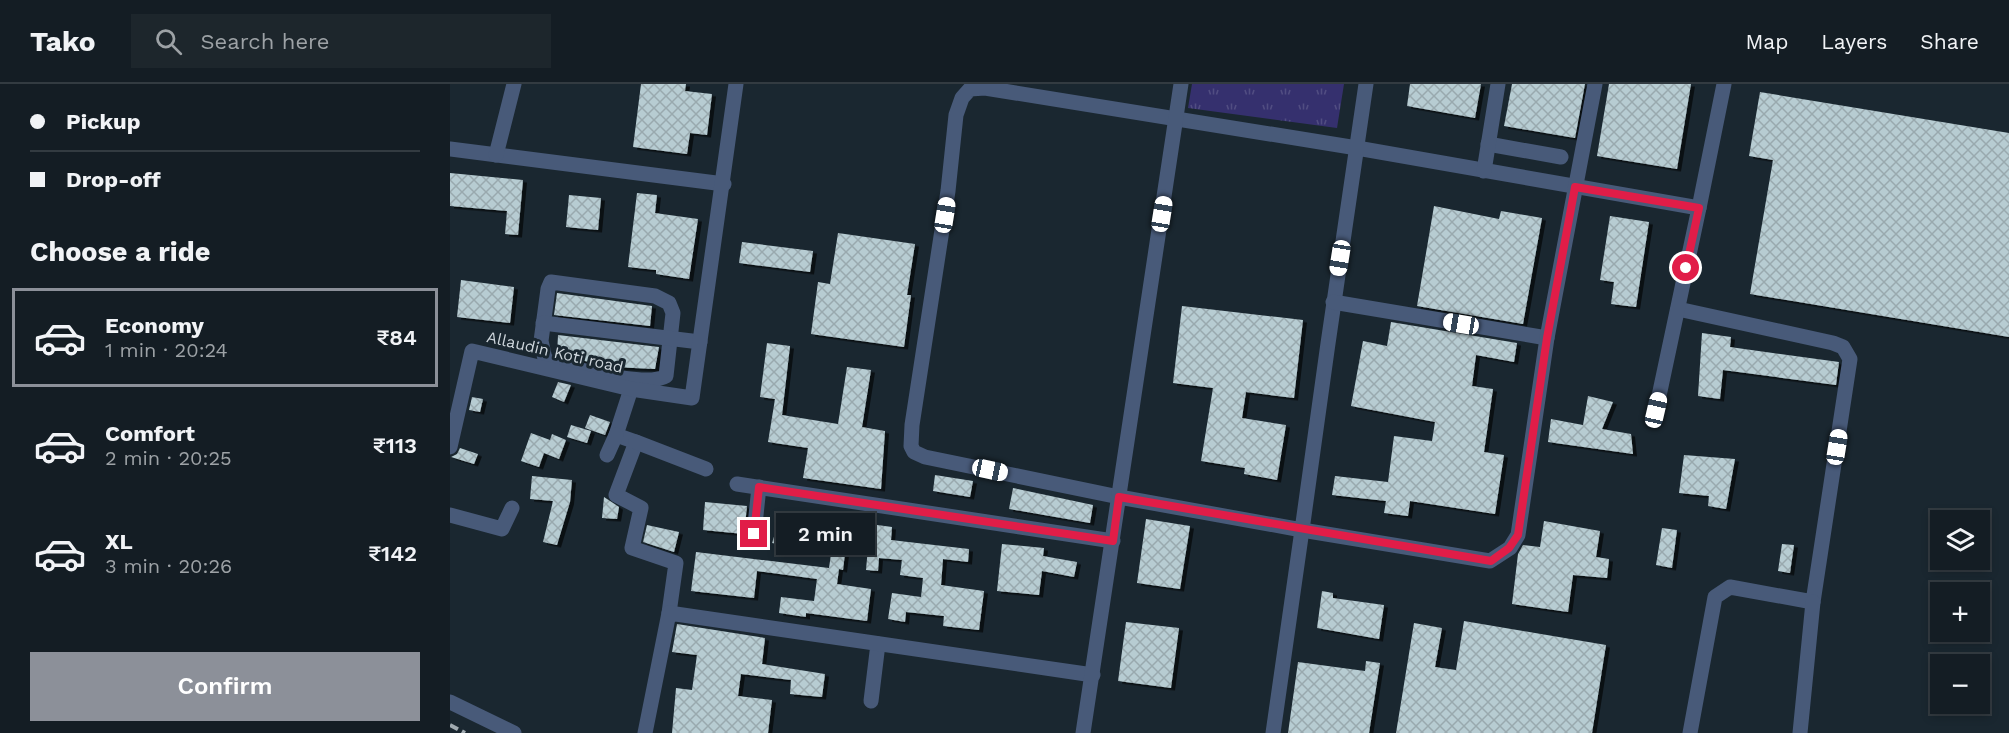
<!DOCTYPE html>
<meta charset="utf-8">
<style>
body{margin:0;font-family:"Work Sans",sans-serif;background:#1d262c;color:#f1f3f6;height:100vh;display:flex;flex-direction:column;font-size:22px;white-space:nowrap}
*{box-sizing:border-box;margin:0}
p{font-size:20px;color:#9da2a6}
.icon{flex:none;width:33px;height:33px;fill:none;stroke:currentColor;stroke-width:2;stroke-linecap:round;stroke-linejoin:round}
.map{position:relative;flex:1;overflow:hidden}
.side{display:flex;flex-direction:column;background:#141d24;width:450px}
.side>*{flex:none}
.top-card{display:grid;align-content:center;height:132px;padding:0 30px;background:#141d24}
.fabs{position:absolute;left:1480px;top:426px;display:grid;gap:12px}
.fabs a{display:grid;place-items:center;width:60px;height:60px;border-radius:0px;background:#141d24;box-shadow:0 3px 9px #0003,0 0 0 2px #333b41;font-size:30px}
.end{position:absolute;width:27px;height:27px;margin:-14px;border:8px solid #e11d48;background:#fff;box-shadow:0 0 0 3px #fff}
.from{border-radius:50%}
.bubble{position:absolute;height:42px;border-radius:0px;background:#141d24;box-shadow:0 3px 9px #0003,0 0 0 2px #333b41;font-size:20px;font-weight:600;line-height:42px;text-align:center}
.car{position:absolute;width:18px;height:36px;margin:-18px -9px;border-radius:8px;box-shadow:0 0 4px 2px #0007;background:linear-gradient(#fff 24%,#345 0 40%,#fff 0 76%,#345 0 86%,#fff 0)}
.top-card b{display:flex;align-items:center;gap:21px;height:57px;font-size:22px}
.top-card b+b{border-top:2px solid #333b41}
.top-card i{width:15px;height:15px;background:#f1f3f6}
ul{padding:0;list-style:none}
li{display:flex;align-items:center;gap:18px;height:99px;margin:0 12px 9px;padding:0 18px;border:3px solid transparent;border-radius:0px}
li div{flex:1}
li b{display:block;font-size:22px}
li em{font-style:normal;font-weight:600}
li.on{border-color:#8c9099}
li>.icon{width:54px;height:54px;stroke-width:1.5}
h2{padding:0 30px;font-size:27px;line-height:72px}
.primary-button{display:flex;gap:12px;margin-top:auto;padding:12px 30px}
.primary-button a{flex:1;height:69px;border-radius:0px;background:#8c9099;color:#fff;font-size:24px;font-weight:600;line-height:69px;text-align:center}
header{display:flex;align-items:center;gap:36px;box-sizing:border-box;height:84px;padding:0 30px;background:#141d24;border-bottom:2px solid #333b41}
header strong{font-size:28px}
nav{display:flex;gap:33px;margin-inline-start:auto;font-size:21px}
.search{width:420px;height:54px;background:#1d262c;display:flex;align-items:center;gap:15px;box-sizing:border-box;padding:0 21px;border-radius:0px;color:#9da2a6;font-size:22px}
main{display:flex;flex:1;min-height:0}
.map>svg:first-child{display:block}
.grass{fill:url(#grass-tufts)}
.building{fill:url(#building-cross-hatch);filter:url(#shadow)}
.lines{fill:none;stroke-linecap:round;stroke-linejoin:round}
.minor{stroke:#485a79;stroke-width:15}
.rail{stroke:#a0aab0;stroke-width:4;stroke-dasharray:9 4.5;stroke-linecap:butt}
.route{stroke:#e11d48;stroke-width:8}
.labels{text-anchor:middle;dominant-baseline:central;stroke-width:6;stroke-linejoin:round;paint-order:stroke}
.street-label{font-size:16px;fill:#cdd5db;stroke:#1a2730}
</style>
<header>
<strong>Tako</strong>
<div class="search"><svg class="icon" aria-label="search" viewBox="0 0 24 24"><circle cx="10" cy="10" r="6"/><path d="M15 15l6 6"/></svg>Search here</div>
<nav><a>Map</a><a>Layers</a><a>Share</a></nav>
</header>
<main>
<section class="side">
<div class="top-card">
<b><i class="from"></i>Pickup</b>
<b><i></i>Drop-off</b>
</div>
<h2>Choose a ride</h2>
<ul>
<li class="on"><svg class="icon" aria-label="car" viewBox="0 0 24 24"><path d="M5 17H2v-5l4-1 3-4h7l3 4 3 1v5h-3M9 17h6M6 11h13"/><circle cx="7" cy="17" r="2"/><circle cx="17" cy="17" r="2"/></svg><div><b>Economy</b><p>1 min · 20:24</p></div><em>₹84</em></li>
<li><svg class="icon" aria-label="car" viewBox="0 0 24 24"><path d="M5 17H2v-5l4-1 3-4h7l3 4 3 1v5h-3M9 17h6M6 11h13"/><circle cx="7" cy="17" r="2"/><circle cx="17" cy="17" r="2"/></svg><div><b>Comfort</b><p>2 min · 20:25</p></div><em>₹113</em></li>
<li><svg class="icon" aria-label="car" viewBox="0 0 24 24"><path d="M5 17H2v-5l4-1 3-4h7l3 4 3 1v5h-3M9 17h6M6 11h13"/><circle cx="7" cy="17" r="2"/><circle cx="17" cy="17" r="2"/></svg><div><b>XL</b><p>3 min · 20:26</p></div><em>₹142</em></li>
</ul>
<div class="primary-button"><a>Confirm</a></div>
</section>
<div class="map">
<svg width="1559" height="649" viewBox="0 0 1559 649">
<defs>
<pattern id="grass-tufts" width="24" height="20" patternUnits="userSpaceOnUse" patternTransform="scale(1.5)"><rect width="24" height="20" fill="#35306e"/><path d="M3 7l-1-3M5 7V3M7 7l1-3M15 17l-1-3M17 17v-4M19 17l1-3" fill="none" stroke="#514d82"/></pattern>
<pattern id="building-cross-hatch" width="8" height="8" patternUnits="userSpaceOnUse" patternTransform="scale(1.5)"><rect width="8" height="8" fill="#b7ccd2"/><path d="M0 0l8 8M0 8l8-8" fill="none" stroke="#99a9ae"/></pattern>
<filter id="shadow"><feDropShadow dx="4" dy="2.5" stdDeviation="0" flood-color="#0009"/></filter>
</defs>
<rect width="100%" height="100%" fill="#1a2730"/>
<!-- grass -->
<path class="grass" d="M742,0H894L887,44L738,24Z"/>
<!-- building -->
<g class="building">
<path d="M191,0H236L235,7L262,10L257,51L240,49L237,70L183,63Z"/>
<path d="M960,0H1031L1025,34L957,22Z"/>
<path d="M1062,0H1135L1125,54L1054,42Z"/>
<path d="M1159,0H1241L1227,85L1147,72Z"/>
<path d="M1310,8L1559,49V253L1300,210L1323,76L1299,72Z"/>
<path d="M0,89L73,96L68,151L55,150L57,127L0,122Z"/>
<path d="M187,109L207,111L205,129L248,135L239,195L206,190V186L178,183Z"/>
<path d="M119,111L151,114L148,146L116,143Z"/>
<path d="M984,122L1049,135L1051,127L1092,134L1073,240L967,222Z"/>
<path d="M1160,132L1199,138L1186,223L1161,220L1164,198L1150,196Z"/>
<path d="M388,149L465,160L457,211H461L454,263L361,250L368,198L380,200Z"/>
<path d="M292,158L363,167L360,188L289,179Z"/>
<path d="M11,196L64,203L60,239L7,233Z"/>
<path d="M107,209L202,222L200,242L104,231Z"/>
<path d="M732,222L853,236L844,314L796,308L792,334L836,341L827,396L794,390L795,384L751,377L763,304L723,299Z"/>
<path d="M941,238L1067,259L1064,278L1026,271L1022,302L1043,305L1034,368L1054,371L1045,430L960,417L958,432L934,429L936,417L882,411L885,392L938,398L944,352L982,357L985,338L901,322L913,257L937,262Z"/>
<path d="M1252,249L1281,253L1280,263L1389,278L1386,301L1273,286L1270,315L1248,312Z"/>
<path d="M108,251L209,263L205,285L163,283L107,271Z"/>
<path d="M317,259L340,262L332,331L388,340L397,283L421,286L412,343L435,347L431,405L353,394L358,364L318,358L325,315L310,313Z"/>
<path d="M108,298L121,301L114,318L102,313Z"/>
<path d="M1138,312L1163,318L1152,345L1181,350L1183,370L1098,358L1101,335L1133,341Z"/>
<path d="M22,313L33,315L30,328L19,326Z"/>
<path d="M140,331L160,338L155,351L135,344Z"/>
<path d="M121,341L141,347L137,359L117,353Z"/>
<path d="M81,349L100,356L102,350L116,356L109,375L94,369L89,383L71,377Z"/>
<path d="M10,364L28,370L24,380L1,373L7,370Z"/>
<path d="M1234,371L1285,375L1276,425L1258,422L1259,412L1229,409Z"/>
<path d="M485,391L523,397L520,413L483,407Z"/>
<path d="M82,392L122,396L120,418L107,461L93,458L103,417L80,415Z"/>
<path d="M563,404L643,421L640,439L559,425Z"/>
<path d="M154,413L169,423L167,435L152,434Z"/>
<path d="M255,418L297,422L294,450L253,446Z"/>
<path d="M373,433L399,436L393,486L389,485L387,500L421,505L417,537L356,529V533L329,529L331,513L364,517L367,495L307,487L304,514L241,507L246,468L379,484L381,470L322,459L330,434L372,442Z"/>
<path d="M696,435L740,442L730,505L687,499Z"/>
<path d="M1094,437L1150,447L1146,473L1159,475L1157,494L1123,491L1118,528L1062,520L1068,470L1073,461L1090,463Z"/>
<path d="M420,440L442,443L441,456L519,465L518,478L493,475L491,501L534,507L529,546L493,542L494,532L456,528L455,538L438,535L442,509L471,513L473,494L450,491L452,476L429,474L428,487L416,486Z"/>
<path d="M197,441L229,448L224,468L193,458Z"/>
<path d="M1212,444L1227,446L1222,484L1206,481Z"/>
<path d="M552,460L594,464L593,472L627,478L624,493L592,487L589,511L547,507Z"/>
<path d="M1332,460L1344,461L1340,489L1328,487Z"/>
<path d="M872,507L883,509V514L934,521L929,555L867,544Z"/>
<path d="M1014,537L1156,561L1142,649H946L964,539L992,544L985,583L1006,586Z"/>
<path d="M676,538L729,544L721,604L668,597Z"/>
<path d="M227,540L315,554L312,580L375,590L372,613L340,610L341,596L291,590L288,612L322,616L318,649H222L226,604L242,606L247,571L222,568Z"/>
<path d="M916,577L930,579L919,649H838L848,578L915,587Z"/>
</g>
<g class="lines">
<!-- minor -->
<g class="minor">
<path d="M916,0C894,149 872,297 852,446L669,413L475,373L464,368L461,362L462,341L498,107L506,31L512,14L520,5L535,4L907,64L1249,124L1274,0"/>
<path d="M1038,60L1111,73"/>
<path d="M0,65L274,100"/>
<path d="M46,71L64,0"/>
<path d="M1034,87L1048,0"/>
<path d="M101,198L205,212L219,219L223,229L216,292C197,304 129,285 104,280L95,275L91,257L98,205Z"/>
<path d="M883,218L1097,254"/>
<path d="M1228,225L1383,259L1393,263L1400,275L1363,518L1280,503L1265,513L1240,649"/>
<path d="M93,239L250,258"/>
<path d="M181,305L166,351L186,358L166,411L191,424L182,464L226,479L219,529"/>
<path d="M1206,326L1249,124"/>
<path d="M186,358L256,385"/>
<path d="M0,363L22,267L181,305L242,314L286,0"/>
<path d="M157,371L166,351"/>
<path d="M287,400L663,457"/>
<path d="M0,431L52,445L62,424"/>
<path d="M304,450L309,403"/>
<path d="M421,617L428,560"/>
<path d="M0,618L64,649"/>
<path d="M195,649L219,529L643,591"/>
<path d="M633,649L731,0"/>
<path d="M823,649L852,446L1040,477L1060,464L1068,451L1097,254L1145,0"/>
<path d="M1350,649L1363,518"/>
</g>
<!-- rail -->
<path class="rail" d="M0,641L15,649"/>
</g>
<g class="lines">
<!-- route -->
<path class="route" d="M304,450L309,403L663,457L669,413L1041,477L1059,464L1068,451L1097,254L1125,103L1249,124L1236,184"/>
</g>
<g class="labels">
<!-- street labels -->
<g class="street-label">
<text transform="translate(105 268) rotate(13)">Allaudin Koti road</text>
</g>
</g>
</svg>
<div class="fabs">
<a><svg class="icon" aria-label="layers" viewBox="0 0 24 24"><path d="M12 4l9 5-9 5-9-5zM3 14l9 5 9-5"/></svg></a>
<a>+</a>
<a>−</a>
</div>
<i class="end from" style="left:1236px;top:184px"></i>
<i class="end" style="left:304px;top:450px"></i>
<div class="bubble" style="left:326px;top:429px;width:99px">2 min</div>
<i class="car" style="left:712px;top:130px;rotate:9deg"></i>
<i class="car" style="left:495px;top:131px;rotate:9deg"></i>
<i class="car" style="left:890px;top:174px;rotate:189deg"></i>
<i class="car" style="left:1011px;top:240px;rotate:280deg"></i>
<i class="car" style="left:1206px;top:326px;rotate:13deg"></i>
<i class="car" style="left:1387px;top:363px;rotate:9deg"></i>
<i class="car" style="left:540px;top:386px;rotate:102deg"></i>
</div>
</main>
